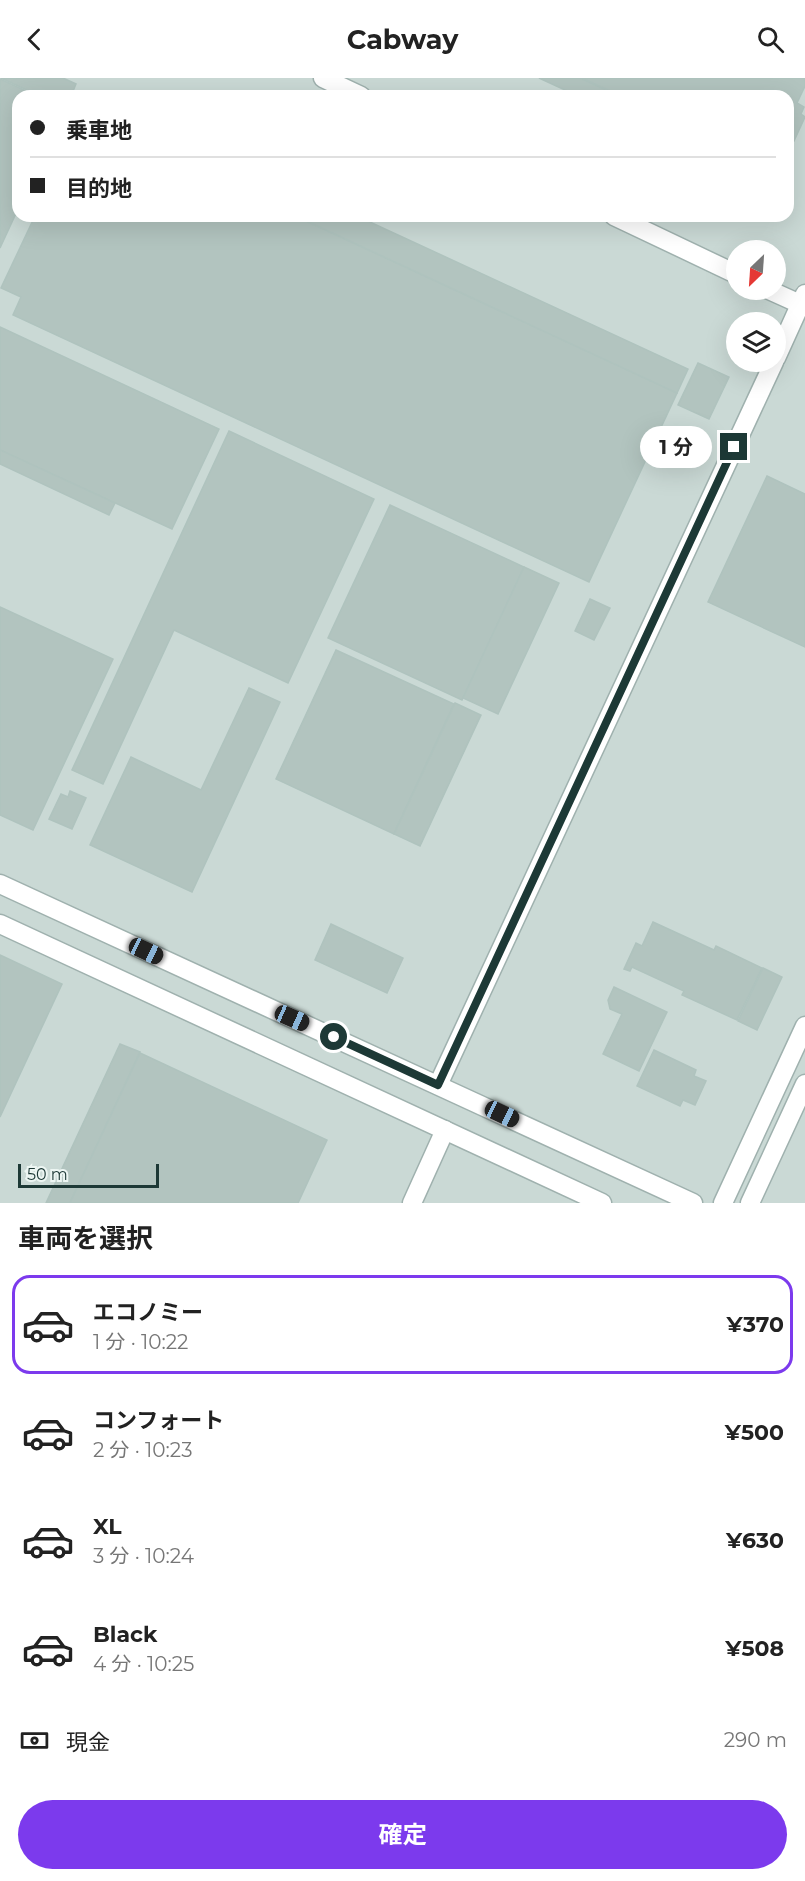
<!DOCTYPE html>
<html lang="ja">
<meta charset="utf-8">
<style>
body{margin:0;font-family:Montserrat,"Noto Sans JP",sans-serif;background:#f2f2f2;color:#222;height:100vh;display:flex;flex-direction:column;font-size:22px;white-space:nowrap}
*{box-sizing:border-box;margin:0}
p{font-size:20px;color:#767676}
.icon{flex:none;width:33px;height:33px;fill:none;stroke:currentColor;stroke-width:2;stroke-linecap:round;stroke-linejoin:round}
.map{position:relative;height:1125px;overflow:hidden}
.panel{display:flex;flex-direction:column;background:#fff;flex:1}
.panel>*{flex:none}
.guide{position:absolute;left:12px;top:12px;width:782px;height:132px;border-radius:18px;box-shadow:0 6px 24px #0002;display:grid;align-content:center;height:132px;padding:0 18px;background:#fff}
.needle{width:39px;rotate:205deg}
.controls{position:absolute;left:726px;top:162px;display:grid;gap:12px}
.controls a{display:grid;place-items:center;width:60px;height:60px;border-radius:50%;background:#fff;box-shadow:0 6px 24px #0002;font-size:30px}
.scale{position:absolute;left:18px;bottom:15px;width:141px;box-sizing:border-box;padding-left:6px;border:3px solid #1d3936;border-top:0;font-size:16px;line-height:21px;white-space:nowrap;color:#1d3936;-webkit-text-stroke:4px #edf6f3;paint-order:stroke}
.end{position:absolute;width:27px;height:27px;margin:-14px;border:8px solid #1d3936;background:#fff;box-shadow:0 0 0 3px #fff}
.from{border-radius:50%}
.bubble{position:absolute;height:42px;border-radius:21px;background:#fff;box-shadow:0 6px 24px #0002;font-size:20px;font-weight:700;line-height:42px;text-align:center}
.car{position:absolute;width:18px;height:36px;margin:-18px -9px;border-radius:8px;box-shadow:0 0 4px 2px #0007;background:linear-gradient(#222 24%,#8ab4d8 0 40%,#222 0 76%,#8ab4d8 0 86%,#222 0)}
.guide b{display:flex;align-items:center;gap:21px;height:57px;font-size:22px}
.guide b+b{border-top:2px solid #e0e0e0}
.guide i{width:15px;height:15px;background:#222}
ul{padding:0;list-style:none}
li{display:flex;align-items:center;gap:18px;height:99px;margin:0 12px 9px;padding:0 6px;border:3px solid transparent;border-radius:18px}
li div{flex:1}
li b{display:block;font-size:22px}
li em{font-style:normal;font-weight:700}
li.active{border-color:#7c3aed}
li>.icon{width:54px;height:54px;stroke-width:1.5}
h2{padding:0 18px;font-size:27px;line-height:72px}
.pay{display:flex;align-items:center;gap:15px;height:66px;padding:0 18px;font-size:22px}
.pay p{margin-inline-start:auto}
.primary-button{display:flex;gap:12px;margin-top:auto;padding:12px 18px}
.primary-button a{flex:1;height:69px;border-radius:36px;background:#7c3aed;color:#fff;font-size:24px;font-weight:700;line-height:69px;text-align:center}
header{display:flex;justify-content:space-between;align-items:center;height:78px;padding:0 18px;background:#fff;font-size:27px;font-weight:700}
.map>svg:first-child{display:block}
.built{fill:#cad9d5;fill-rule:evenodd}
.building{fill:#b2c4bf;stroke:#afc3be;stroke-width:1.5}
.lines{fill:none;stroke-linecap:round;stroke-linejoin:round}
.minor-casing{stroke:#9fb1ae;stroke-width:21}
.minor{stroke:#fff;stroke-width:18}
.route{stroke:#1d3936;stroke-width:8}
</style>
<header><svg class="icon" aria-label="back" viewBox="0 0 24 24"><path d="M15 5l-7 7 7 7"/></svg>Cabway<svg class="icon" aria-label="search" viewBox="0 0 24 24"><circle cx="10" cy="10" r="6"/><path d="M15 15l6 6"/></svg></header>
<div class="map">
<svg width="805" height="1125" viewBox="0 0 805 1125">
<rect width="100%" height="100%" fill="#dceae6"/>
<!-- built -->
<path class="built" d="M0,0H805V1125H0ZM18,18H788V138H18ZM736,172H776V212H736ZM736,244H776V284H736Z"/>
<!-- building -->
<g class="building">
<path d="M1,0H63L76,6L71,18H40Z"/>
<path d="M539,0H580L619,18H578Z"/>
<path d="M582,0H805V8L797,25L804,29L801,36L805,39L794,63L788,60V18H621Z"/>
<path d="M0,1L37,18H18V131L0,170Z"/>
<path d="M35,138H295L677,315L589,504L13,237L21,219L1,210Z"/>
<path d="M296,138H357L688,291L677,315Z"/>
<path d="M0,249L219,351L172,451L0,372Z"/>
<path d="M698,285L729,299L709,341L678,327Z"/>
<path d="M229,353L374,421L288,605L174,552L103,706L72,692Z"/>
<path d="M0,372L115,425L109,437L0,386Z"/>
<path d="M767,398L805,416V569L708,524Z"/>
<path d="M390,427L524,489L462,622L328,560Z"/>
<path d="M524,489L559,505L498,636L463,620Z"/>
<path d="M590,521L610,530L594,562L575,553Z"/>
<path d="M0,529L113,581L33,752L0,737Z"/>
<path d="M336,572L454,626L394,756L276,701Z"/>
<path d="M249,610L280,624L192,814L90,767L131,679L201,712Z"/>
<path d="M455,625L481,637L420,768L394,756Z"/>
<path d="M70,713L86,720L72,751L49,741L61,716L68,719Z"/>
<path d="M653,844L714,872L716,868L762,890L737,942L682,917L684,913L632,889L630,893L624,891L636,865L642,868Z"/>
<path d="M331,846L403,880L387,915L315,882Z"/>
<path d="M0,877L62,906L0,1039Z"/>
<path d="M763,890L782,899L757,952L738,943Z"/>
<path d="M614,909L667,934L639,993L603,976L622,936L610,931L608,922Z"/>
<path d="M120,966L140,974L70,1125H46Z"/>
<path d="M654,972L696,992L694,998L706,1003L695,1027L683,1022L680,1028L637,1008Z"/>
<path d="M140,975L327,1062L298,1125H70Z"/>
</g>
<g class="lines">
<defs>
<g id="minor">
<path d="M323,0L361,18"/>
<path d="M614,138L736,196"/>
<path d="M769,212L800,226"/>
<path d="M776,280L805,216"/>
<path d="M0,806L693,1125"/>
<path d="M0,846L602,1125"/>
<path d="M438,1007L774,284"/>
<path d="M412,1125L445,1052"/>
<path d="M723,1125L805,948"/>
<path d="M750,1125L805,1006"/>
</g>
</defs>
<!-- minor casing -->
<use href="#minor" class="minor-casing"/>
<!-- minor -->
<use href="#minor" class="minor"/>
</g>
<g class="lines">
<!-- route -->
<path class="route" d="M334,959L438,1007L734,369"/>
</g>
</svg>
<div class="controls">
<a><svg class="needle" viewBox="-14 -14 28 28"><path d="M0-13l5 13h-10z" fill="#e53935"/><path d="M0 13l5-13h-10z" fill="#767676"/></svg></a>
<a><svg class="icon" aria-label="layers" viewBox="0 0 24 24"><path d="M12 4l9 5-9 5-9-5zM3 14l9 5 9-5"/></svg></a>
</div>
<div class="scale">50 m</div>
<i class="end from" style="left:334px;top:959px"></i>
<i class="end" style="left:734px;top:369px"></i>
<div class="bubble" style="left:640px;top:348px;width:72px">1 分</div>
<i class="car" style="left:146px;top:873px;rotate:115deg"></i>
<i class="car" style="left:292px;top:940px;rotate:114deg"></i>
<i class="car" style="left:502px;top:1036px;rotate:115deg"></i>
<div class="guide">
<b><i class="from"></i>乗車地</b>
<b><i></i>目的地</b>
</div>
</div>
<section class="panel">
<h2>車両を選択</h2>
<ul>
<li class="active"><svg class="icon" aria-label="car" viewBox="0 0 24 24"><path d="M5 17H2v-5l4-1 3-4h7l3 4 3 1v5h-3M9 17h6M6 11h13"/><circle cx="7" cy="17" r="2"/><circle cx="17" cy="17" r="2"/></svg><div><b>エコノミー</b><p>1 分 · 10:22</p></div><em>¥370</em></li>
<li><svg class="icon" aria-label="car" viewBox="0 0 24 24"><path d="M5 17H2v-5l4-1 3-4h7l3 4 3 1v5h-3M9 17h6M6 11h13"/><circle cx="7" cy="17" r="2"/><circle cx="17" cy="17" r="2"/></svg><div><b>コンフォート</b><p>2 分 · 10:23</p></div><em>¥500</em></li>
<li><svg class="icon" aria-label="car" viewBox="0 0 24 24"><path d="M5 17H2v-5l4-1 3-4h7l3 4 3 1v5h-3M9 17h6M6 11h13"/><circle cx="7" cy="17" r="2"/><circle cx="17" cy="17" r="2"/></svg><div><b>XL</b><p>3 分 · 10:24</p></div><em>¥630</em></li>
<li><svg class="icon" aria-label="car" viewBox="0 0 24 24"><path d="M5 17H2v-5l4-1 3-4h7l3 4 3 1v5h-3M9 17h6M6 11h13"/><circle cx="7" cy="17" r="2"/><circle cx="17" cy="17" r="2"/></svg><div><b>Black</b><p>4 分 · 10:25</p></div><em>¥508</em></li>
</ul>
<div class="pay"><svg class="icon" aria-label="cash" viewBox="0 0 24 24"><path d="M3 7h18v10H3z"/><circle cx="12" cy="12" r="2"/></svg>現金<p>290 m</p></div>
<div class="primary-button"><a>確定</a></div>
</section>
